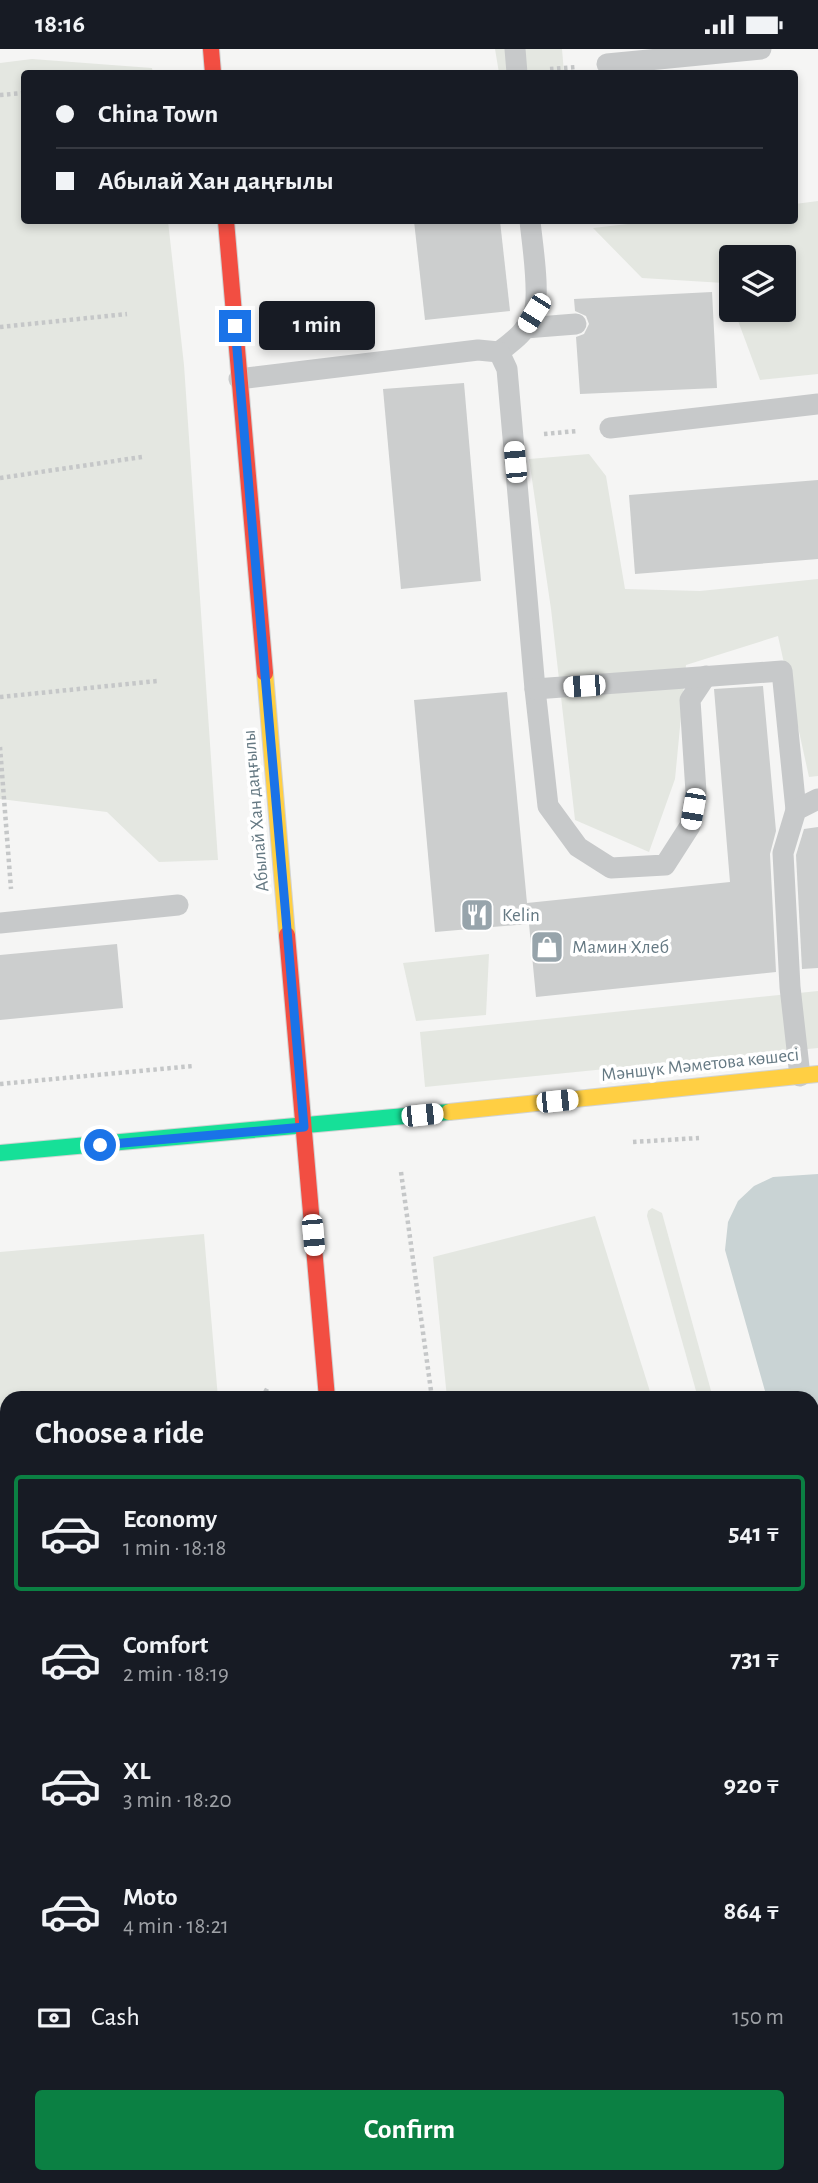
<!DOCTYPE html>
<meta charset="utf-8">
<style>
body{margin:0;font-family:"Alegreya Sans",sans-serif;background:#20242c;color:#f1f3f6;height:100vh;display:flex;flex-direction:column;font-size:26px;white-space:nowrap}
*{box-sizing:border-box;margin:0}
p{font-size:23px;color:#9ea1a6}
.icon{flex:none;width:38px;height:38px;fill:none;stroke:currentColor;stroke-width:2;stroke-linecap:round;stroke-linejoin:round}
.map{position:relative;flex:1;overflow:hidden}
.side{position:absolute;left:0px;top:1342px;width:819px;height:793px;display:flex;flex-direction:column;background:#171b24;border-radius:21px 21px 0 0;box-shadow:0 4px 10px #0003}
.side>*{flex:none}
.banner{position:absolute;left:21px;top:21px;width:777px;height:154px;border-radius:7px;box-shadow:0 4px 10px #0003;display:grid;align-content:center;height:154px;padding:0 35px;background:#171b24}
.fabs{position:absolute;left:719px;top:196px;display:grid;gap:14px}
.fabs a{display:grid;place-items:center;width:77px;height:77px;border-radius:7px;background:#171b24;box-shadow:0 4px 10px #0003;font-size:35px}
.end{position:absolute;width:32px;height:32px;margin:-16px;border:9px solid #1a73e8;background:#fff;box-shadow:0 0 0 4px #fff}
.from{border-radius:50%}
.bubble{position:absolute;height:49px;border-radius:7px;background:#171b24;box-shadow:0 4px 10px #0003;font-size:23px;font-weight:700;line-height:49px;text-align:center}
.car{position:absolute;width:21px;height:42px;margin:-21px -10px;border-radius:9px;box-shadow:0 0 5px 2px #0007;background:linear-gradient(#fff 24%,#345 0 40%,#fff 0 76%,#345 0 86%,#fff 0)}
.banner b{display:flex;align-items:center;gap:24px;height:66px;font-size:26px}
.banner b+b{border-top:2px solid #363941}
.banner i{width:18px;height:18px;background:#f1f3f6}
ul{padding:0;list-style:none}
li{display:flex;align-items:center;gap:21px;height:116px;margin:0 14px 10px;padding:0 21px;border:4px solid transparent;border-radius:7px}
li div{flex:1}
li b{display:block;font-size:26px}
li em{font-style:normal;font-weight:700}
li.current{border-color:#0b8043}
li>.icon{width:63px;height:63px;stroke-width:1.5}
h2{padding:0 35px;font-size:32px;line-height:84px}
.pay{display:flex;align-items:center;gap:18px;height:77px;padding:0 35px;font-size:26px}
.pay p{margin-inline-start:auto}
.primary-button{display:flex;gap:14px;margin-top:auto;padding:14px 35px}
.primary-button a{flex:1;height:80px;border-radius:7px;background:#0b8043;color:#fff;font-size:28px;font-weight:700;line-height:80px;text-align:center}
.status{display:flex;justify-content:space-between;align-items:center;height:49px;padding:0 35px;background:#171b24;direction:ltr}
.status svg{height:19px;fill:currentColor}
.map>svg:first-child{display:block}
.green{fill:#e4e7e1}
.water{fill:#c9d3d4}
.building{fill:#cccece}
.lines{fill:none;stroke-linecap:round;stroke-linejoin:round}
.fast-casing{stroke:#d1d3d3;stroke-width:18}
.slow-casing{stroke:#d1d3d3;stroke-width:18}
.jam-casing{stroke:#d1d3d3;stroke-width:18}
.path{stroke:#c5c7c8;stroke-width:4.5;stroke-dasharray:3.5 3.5;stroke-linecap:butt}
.lane{stroke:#c7c9ca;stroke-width:21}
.fast{stroke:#16e098;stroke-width:16}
.slow{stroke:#ffcf43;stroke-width:16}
.jam{stroke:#f24e42;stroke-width:16}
.route{stroke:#1a73e8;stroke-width:9}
.labels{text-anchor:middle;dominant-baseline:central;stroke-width:7;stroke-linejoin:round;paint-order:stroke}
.street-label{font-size:19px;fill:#657983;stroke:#fff}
.poi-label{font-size:19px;fill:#657983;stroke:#fff;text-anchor:start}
</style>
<div class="status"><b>18:16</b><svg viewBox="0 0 49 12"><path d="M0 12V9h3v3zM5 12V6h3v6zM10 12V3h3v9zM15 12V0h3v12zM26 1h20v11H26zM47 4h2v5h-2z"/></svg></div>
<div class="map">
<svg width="818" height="2134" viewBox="0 0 818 2134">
<rect width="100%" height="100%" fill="#f5f5f4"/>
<!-- green -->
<g class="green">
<path d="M495,0H562L564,24H499Z"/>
<path d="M32,10L152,19L153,24H24V172H168L184,316L218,811L159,813L107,763L0,750V14Z"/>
<path d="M818,152V325L760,331L734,261H784V208H732L731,253L724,234L642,229L593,179L654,172H794L795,155Z"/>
<path d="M589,405L606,427L625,540L700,542L818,530V727L809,728L778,587L686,616L675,730L649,803L575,771L551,560L529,410Z"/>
<path d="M489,905L486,966L416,972L403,914Z"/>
<path d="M818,942V999L425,1038L420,983Z"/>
<path d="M652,1159L662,1164L713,1349H698L647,1167L648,1162Z"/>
<path d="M595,1167L652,1349H447L433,1208Z"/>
<path d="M204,1185L218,1349H7V2128H287V2134H0V1203Z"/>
<path d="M818,2046V2134H522L521,2128H812V2054Z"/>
</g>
<!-- water -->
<path class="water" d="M818,1125V1503H812V1349H767L725,1201L728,1173L738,1152L754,1137L773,1128Z"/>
<!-- building -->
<g class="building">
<path d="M414,172H500L510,262L425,271Z"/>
<path d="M712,243L717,339L580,345L576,288L584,285L589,275L586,267L575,262L574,250Z"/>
<path d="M464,334L481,532L401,540L383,340Z"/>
<path d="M818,431V510L635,525L629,446Z"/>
<path d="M763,637L776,782L770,805L776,923L536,948L527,854L730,833L714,640Z"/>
<path d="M507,643L529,875L435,883L414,651Z"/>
<path d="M818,778V919L802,920L796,806L804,780Z"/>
<path d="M117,895L123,959L0,971V906Z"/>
</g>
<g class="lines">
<defs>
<path id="fast" d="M0,1104L449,1063"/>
<g id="slow">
<path d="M265,624L287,886"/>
<path d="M449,1063L818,1025"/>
<path d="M395,2128L396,2134"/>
</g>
<g id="jam">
<path d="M211,0L213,24"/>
<path d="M226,172L265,624"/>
<path d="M287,886L327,1349"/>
</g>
</defs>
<!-- fast casing -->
<use href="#fast" class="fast-casing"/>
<!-- slow casing -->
<use href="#slow" class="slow-casing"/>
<!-- jam casing -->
<use href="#jam" class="jam-casing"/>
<!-- path -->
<g class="path">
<path d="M550,20L576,18"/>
<path d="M0,46L24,44"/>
<path d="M0,278L127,265"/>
<path d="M544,385L577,382"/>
<path d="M0,429L142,408"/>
<path d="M0,648L157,632"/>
<path d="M0,698L11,840"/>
<path d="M0,1035L193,1017"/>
<path d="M633,1093L699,1089"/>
<path d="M401,1123L432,1349"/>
<path d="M262,1349L268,1338"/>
<path d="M0,1478H7"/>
<path d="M812,1543H818"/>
<path d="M812,1755H818"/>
<path d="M0,1762H7"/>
<path d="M0,1883H7"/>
<path d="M812,2118L818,2117"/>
<path d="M250,2128V2134"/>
<path d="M747,2128L748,2134"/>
<path d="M705,2134L708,2128"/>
</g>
<!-- lane -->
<g class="lane">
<path d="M515,0L517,24"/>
<path d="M607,15L761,0"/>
<path d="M525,279L576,275"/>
<path d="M499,303C513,292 526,283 533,266C541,248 532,193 530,172"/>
<path d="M239,330L478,301L499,303L507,320L535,640L548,757L578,798L611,819L665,816L690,777L696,743L690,651L706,627"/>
<path d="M610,379L818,355"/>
<path d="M535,640L782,622L796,761"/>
<path d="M0,874L178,856"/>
<path d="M800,1027L790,938L783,804L796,761L818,750"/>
</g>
<!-- fast -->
<use href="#fast" class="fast"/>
<!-- slow -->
<use href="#slow" class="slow"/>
<!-- jam -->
<use href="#jam" class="jam"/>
</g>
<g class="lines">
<!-- route -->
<path class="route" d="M100,1096L304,1078L235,277"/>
</g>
<!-- icons -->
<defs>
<symbol id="restaurant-square" viewBox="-11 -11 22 22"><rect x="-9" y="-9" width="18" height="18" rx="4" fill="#97a4ab" stroke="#fff"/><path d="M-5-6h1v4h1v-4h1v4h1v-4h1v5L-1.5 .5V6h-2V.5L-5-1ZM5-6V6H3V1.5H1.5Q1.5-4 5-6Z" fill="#fff"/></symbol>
<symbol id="shop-square" viewBox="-11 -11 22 22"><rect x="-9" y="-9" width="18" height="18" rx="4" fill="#97a4ab" stroke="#fff"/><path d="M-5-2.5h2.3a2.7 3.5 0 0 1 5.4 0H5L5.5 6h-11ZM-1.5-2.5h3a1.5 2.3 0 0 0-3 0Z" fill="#fff"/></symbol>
</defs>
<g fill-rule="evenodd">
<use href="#restaurant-square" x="458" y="847" width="38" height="38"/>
<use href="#shop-square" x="528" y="879" width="38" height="38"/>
</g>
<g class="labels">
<!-- street labels -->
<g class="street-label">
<text transform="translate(256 762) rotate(-95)">Абылай Хан даңғылы</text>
<text transform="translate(700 1016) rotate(-6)">Мәншүк Мәметова көшесі</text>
</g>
<!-- poi labels -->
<g class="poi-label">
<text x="502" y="866">Kelin</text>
<text x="572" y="898">Мамин Хлеб</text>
</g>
</g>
</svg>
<div class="fabs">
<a><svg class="icon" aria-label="layers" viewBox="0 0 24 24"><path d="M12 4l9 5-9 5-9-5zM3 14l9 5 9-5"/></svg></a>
</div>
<i class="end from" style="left:100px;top:1096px"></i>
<i class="end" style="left:235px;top:277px"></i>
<div class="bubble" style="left:259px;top:252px;width:116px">1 min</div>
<i class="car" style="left:534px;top:264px;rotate:212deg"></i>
<i class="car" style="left:515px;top:413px;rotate:355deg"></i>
<i class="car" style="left:584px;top:637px;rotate:266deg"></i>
<i class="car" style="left:693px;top:760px;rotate:190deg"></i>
<i class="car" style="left:557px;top:1052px;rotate:84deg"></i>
<i class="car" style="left:422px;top:1066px;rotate:84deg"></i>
<i class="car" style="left:313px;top:1186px;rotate:175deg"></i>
<div class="banner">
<b><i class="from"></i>China Town</b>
<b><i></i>Абылай Хан даңғылы</b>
</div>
<section class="side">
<h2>Choose a ride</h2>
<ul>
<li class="current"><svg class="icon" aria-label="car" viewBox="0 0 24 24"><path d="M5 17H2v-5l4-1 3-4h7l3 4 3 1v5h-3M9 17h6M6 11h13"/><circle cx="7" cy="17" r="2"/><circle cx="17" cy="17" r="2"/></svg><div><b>Economy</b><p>1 min · 18:18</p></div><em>541 ₸</em></li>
<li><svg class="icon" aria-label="car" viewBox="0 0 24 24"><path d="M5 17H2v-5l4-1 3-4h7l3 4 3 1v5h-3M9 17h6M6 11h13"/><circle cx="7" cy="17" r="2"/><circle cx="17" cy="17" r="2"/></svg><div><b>Comfort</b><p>2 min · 18:19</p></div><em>731 ₸</em></li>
<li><svg class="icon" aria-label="car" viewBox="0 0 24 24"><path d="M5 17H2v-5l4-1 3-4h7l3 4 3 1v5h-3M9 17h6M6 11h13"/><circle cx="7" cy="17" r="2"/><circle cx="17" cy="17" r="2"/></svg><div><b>XL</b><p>3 min · 18:20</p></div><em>920 ₸</em></li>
<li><svg class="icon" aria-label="car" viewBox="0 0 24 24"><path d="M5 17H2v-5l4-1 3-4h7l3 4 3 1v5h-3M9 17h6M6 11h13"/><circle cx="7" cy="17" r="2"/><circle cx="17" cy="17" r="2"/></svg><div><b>Moto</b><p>4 min · 18:21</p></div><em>864 ₸</em></li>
</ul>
<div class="pay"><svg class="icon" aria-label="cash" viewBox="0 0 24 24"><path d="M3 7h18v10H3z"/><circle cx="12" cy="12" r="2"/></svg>Cash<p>150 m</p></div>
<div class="primary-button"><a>Confirm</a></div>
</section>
</div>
